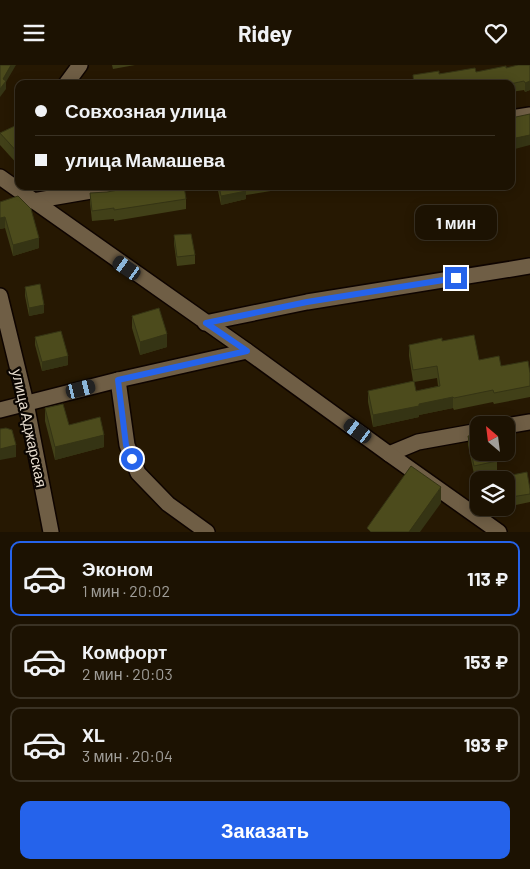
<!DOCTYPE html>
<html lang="ru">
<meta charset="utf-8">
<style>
body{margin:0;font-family:Barlow,sans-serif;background:#251b0c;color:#f1f3f6;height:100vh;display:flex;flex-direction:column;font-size:19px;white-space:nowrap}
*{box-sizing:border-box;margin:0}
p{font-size:16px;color:#a09e99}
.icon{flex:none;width:28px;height:28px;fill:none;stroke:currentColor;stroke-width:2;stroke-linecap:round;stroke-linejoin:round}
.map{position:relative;height:467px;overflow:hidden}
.panel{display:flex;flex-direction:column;background:#1c1202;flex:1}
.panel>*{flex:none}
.guide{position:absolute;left:15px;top:15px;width:500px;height:110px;border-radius:10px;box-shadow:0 2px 12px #0003,0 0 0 1px #3a3224;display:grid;align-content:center;height:110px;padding:0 20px;background:#1c1202}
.needle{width:32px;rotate:332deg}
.fabs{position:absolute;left:470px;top:351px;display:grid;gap:10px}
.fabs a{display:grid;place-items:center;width:45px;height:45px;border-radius:10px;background:#1c1202;box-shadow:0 2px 12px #0003,0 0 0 1px #3a3224;font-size:25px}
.end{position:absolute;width:22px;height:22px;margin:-11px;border:6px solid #2563eb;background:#fff;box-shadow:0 0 0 2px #fff}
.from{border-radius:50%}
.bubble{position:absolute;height:35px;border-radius:10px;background:#1c1202;box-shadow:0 2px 12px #0003,0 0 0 1px #3a3224;font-size:16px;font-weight:700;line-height:35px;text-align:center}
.car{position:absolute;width:15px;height:30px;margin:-15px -8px;border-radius:6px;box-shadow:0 0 4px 1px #0007;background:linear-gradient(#222 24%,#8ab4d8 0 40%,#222 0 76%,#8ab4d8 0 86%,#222 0)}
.guide b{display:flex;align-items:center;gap:18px;height:48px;font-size:19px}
.guide b+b{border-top:1px solid #3a3224}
.guide i{width:12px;height:12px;background:#f1f3f6}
ul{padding:9px 0 0;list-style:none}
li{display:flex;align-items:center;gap:15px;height:75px;margin:0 10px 8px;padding:0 10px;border:2px solid #3a3224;border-radius:10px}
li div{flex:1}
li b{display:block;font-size:19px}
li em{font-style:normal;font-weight:700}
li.current{border-color:#2563eb}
li>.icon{width:45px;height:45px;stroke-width:1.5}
.action{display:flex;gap:10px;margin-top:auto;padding:10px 20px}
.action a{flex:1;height:58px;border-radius:10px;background:#2563eb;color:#fff;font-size:20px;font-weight:700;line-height:58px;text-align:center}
header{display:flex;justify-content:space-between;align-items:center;height:65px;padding:0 20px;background:#1c1202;font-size:22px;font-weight:700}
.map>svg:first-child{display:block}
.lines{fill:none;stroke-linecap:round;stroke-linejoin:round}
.minor-casing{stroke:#0e0400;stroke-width:18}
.tertiary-casing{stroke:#0e0400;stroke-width:18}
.minor{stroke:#6f5e45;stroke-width:15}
.tertiary{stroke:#6f5e45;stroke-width:15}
.wall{fill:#414018;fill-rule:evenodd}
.shaded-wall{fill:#353414}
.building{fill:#4c4b1c;stroke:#353414}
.route{stroke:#2563eb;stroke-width:6}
.labels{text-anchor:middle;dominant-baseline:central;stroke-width:4.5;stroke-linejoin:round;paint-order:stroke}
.street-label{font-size:15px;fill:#e7ddcf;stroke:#0a0501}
</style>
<header><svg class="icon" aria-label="menu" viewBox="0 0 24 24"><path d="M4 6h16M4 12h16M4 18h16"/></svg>Ridey<svg class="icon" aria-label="heart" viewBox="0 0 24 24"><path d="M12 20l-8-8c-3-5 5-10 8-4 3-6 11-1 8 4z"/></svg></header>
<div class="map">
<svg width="530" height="467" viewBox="0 0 530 467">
<rect width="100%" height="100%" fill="#261802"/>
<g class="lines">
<defs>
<g id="minor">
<path d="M66,19L80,0"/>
<path d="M511,53L530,50"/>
<path d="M33,136L120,121"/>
<path d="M0,231L26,338L51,467"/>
<path d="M205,258L307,237L530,201"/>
<path d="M118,315L127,380L138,408L168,439L207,467"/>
<path d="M0,345L118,315L247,286"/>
<path d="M506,361L530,357"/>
<path d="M389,389L418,377L479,366"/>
</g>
<path id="tertiary" d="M0,112L247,286L389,389L499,467"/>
</defs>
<!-- minor casing -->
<use href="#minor" class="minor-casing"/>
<!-- tertiary casing -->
<use href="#tertiary" class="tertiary-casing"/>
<!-- minor -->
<use href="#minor" class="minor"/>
<!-- tertiary -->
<use href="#tertiary" class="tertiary"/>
</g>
<!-- wall -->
<g class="wall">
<path d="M112,0H135L113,4Z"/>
<path d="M530,0V25L525,27L524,25L511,27V19H413V10L476,7Z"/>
<path d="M19,59V101L0,80V68Z"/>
<path d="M217,121H277V125L246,130V134L221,140Z"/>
<path d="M90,128L186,134V144L114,156V154L92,156L90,138Z"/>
<path d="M0,137L39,183L13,191L5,163L0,164Z"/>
<path d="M174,170L195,190V199L177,201L174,179Z"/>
<path d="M25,222L44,248L29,251L25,231Z"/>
<path d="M132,251L167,282L140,290L132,263Z"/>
<path d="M35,272L68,300L42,306L35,280Z"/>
<path d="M442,276L479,295L530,308V332L494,339L493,337L454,345L453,343L419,350V352L373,362L368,337V326L413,316L409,291V280ZM437,313L438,321L416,326L414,317Z"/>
<path d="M45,343L69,360L104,382L55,395L45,356Z"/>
<path d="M468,371L497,396V405L474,409L468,380Z"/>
<path d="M507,411L530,424V437L511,441L507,420Z"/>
</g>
<!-- shaded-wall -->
<g class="shaded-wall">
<path d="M11,0H16L6,17V24L0,32V24L3,14Z"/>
<path d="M530,16V25L525,27V18Z"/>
<path d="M530,70V80L511,85V74Z"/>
<path d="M246,126V134L221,140V131Z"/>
<path d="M5,152V163L0,164V153Z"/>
<path d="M39,173V183L13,191V180Z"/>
<path d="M44,240V248L29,251V243Z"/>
<path d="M167,269V282L140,290V277Z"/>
<path d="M68,291V300L42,306V297Z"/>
<path d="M453,332V343L419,350V352L373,362V350L419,339Z"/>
<path d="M104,370V382L55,395V382Z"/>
<path d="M16,380V392L0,395V384Z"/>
<path d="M441,422V438L420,467H409Z"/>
</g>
<!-- building -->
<g class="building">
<path d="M0,0H11L3,14L6,16L0,24Z"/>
<path d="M518,0H530V16L525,18L524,16L510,19H414L413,10L439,6V9L475,3L476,7L506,1V3Z"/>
<path d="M530,49V70L511,74V53Z"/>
<path d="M19,59V89L0,68Z"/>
<path d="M141,121H184L186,134L114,145V143L92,146L90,128L107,127Z"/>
<path d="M219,121H249L245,122L246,126L221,131Z"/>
<path d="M18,131L31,144L39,173L13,180L5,152L0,153V137Z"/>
<path d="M191,169L195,190L177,192L174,170Z"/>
<path d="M40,219L44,240L29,243L25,222Z"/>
<path d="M159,243L167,269L140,277L132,251Z"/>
<path d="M61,266L68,291L42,297L35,272Z"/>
<path d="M474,270L479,295L499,291L501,301L528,296L530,308V321L494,328L493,325L454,333L453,332L419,339V341L373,350L368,326L414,316L416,326L440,321L437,301L413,305L409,280L442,273V276Z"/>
<path d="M63,339L69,360L100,352L104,370L55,382L45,343Z"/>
<path d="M6,363L12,365L16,380L0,384V364Z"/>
<path d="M479,369V388H495L497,396L474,401L468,371Z"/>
<path d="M411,401L441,422L409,467H371L367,463Z"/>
<path d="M527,407L530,424V429L511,432L507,411Z"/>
</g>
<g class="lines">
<!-- route -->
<path class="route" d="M132,394L126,380L118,315L247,286L206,258L307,237L456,213"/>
</g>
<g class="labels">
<!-- street labels -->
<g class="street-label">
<text transform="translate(30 363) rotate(78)">улица Аджарская</text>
</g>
</g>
</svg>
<div class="fabs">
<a><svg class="needle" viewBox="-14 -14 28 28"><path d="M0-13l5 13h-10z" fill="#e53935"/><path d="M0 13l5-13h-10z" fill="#a09e99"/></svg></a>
<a><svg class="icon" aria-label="layers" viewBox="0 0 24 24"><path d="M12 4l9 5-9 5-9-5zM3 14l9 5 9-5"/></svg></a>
</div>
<i class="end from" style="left:132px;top:394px"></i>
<i class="end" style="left:456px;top:213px"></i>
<div class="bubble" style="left:415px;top:140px;width:82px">1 мин</div>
<i class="car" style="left:127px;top:203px;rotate:305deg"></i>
<i class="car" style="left:81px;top:324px;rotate:76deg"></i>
<i class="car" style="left:358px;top:366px;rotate:306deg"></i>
<div class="guide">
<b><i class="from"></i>Совхозная улица</b>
<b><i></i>улица Мамашева</b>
</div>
</div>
<section class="panel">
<ul>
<li class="current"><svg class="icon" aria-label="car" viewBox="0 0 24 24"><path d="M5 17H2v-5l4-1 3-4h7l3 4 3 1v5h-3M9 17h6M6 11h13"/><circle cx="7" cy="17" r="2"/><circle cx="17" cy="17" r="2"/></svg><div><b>Эконом</b><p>1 мин · 20:02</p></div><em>113 ₽</em></li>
<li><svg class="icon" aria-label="car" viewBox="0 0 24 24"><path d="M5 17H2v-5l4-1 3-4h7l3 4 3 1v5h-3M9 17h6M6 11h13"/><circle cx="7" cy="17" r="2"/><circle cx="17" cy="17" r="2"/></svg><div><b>Комфорт</b><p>2 мин · 20:03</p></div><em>153 ₽</em></li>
<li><svg class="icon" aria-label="car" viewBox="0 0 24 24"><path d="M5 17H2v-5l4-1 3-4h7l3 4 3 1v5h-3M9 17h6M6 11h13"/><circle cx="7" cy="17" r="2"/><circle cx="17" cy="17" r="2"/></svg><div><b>XL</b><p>3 мин · 20:04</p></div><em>193 ₽</em></li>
</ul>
<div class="action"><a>Заказать</a></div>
</section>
